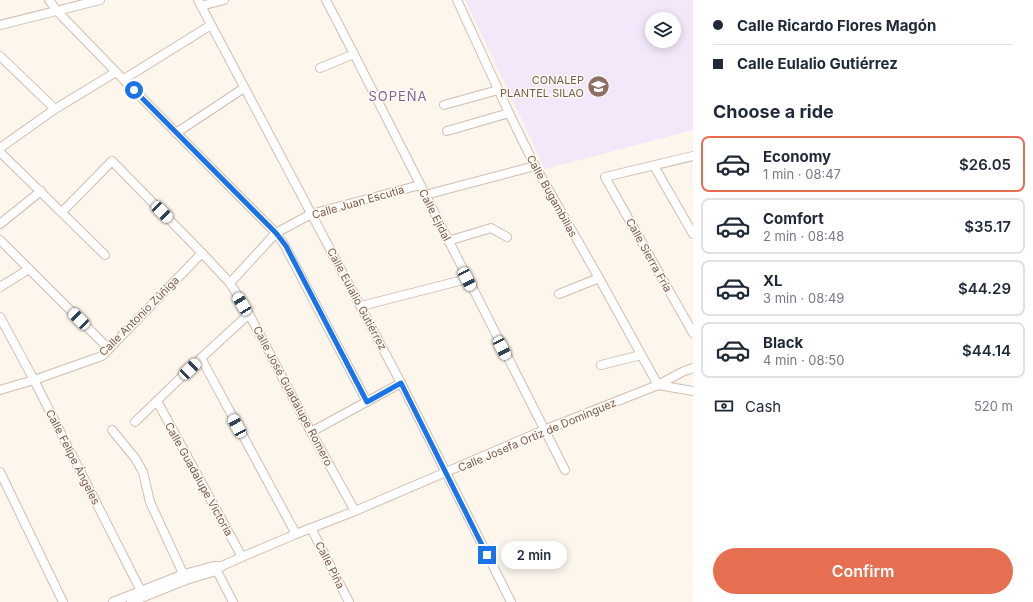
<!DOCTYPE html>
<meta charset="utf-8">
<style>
body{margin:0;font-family:Inter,sans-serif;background:#f2f2f3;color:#1f2937;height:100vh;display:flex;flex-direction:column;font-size:15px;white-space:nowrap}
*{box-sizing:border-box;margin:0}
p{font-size:13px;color:#747a83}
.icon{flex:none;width:22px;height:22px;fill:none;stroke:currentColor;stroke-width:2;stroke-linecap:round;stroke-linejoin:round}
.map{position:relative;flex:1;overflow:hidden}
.sheet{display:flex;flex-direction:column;background:#fff;width:340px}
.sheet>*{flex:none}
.hud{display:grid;align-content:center;height:88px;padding:0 20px;background:#fff}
.controls{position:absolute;left:645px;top:12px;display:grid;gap:8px}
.controls a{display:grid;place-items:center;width:36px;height:36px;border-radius:50%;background:#fff;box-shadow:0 2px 10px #0003;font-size:20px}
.end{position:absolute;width:18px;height:18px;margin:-9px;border:5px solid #1a73e8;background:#fff;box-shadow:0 0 0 2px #fff}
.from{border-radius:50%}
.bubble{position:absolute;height:28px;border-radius:14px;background:#fff;box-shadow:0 2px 10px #0003;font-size:13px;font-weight:600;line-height:28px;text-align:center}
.car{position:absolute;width:12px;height:24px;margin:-12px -6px;border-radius:5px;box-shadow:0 0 3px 1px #0007;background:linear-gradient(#fff 24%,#345 0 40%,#fff 0 76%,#345 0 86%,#fff 0)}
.hud b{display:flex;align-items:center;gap:14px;height:38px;font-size:15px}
.hud b+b{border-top:1px solid #e0e1e3}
.hud i{width:10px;height:10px;background:#1f2937}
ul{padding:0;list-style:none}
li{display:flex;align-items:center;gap:12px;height:56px;margin:0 8px 6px;padding:0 12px;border:2px solid #e0e1e3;border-radius:8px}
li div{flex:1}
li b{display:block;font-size:15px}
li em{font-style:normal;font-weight:600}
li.current{border-color:#e76f51}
li>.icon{width:36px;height:36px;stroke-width:1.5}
h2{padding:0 20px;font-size:18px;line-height:48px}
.pay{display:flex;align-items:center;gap:10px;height:44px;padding:0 20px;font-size:15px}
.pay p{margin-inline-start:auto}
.action{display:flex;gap:8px;margin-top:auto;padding:8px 20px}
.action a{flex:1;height:46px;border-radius:24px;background:#e76f51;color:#fff;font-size:16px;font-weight:600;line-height:46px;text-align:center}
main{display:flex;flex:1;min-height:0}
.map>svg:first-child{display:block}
.education{fill:#f3e8fa;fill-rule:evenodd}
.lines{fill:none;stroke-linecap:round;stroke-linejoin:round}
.minor-casing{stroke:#d1beb0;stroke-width:10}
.minor{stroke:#fff;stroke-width:8}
.route{stroke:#1a73e8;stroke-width:5}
.labels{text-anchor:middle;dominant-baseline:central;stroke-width:3;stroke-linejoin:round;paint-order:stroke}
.education-label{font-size:11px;fill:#785e54;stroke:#fffaf3;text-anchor:end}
.street-label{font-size:11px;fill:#7a5c4d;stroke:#fffaf3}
.quarter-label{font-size:13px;letter-spacing:1px;fill:#846695;stroke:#fffaf3}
</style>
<main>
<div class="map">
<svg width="693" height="602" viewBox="0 0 693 602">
<rect width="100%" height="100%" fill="#fdf6ec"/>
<!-- education -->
<path class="education" d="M465,0H693V130L545,169ZM652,19H674V41H652Z"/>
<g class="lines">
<defs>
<g id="minor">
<path d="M49,0L57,11L116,72L276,233L285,246L367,402"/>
<path d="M198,0L401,383L511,602"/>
<path d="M326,0L354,54L565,470"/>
<path d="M457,0L509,113L535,166L599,278L658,385"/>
<path d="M201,6L224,0"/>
<path d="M0,25L100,0"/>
<path d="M0,56L55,109"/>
<path d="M320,68L354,54"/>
<path d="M124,79L211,25"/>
<path d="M444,105L498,90"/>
<path d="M447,131L509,113"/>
<path d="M176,133L244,88"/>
<path d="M0,148L55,109L116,72"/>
<path d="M0,152L105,255"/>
<path d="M693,156L605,177L693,333"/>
<path d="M654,166L693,234"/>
<path d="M425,195L535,166"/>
<path d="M62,212L112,161L202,253L230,283L249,314L311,432L355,511"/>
<path d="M0,224L41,191"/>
<path d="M0,240L109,349"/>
<path d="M448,241L491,228L507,237"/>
<path d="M230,283L276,233L311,214L420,185"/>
<path d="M0,287L29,269"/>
<path d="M559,294L599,278"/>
<path d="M361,306L467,279"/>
<path d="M0,317L34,380L144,597"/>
<path d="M201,358L296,534"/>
<path d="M601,365L641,355"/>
<path d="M658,385L693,391"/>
<path d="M0,390L34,380L102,356L202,253"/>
<path d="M157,401L242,557"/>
<path d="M135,422L201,358L249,314"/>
<path d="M112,430L135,458L143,472L150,502L186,580"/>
<path d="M311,432L401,383"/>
<path d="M0,472L63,602"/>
<path d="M311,528L349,602"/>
<path d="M215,567L233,602"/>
<path d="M113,602L184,574L214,566H220"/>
<path d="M131,602L186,580L216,571L224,565L242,557L296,534L355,511L544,430L658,385L682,372L693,368"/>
</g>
</defs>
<!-- minor casing -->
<use href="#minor" class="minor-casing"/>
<!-- minor -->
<use href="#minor" class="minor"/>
</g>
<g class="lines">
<!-- route -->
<path class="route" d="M134,90L276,233L286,246L367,402L401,383L487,555"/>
</g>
<!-- icons -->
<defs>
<symbol id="school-disc" viewBox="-11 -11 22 22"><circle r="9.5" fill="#8d6e63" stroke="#fffaf3"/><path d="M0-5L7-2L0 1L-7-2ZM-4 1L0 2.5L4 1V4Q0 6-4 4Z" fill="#fff"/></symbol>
</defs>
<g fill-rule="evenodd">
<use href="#school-disc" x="586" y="74" width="25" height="25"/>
</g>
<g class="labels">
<!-- education labels -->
<g class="education-label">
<text x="584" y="80">CONALEP<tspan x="584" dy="13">PLANTEL SILAO</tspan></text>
</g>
<!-- street labels -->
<g class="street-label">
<text transform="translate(552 196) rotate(61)">Calle Bugambilias</text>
<text transform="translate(358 202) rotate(-16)">Calle Juan Escutia</text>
<text transform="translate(435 215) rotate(63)">Calle Ejidal</text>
<text transform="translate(649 255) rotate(61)">Calle Sierra Fría</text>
<text transform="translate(357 299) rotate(62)">Calle Eulalio Gutiérrez</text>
<text transform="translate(139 316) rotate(-45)">Calle Antonio Zúñiga</text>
<text transform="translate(293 396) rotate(62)">Calle José Guadalupe Romero</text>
<text transform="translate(537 435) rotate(-23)">Calle Josefa Ortiz de Domínguez</text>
<text transform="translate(73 457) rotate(63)">Calle Felipe Ángeles</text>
<text transform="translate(199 479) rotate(61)">Calle Guadalupe Victoria</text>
<text transform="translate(330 565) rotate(63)">Calle Piña</text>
</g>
<!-- quarter labels -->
<g class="quarter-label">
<text x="398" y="96">SOPEÑA</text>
</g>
</g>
</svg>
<div class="controls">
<a><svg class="icon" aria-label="layers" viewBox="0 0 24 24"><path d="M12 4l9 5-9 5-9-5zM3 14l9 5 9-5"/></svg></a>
</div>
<i class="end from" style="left:134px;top:90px"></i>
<i class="end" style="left:487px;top:555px"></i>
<div class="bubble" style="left:501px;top:541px;width:66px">2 min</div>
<i class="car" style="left:162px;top:212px;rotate:135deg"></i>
<i class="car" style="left:467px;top:279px;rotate:153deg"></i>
<i class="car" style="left:242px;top:304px;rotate:329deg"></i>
<i class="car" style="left:79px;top:319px;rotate:315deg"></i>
<i class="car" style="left:502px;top:348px;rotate:153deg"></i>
<i class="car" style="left:190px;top:369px;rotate:46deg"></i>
<i class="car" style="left:237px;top:426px;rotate:332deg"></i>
</div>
<section class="sheet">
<div class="hud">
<b><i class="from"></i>Calle Ricardo Flores Magón</b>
<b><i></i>Calle Eulalio Gutiérrez</b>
</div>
<h2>Choose a ride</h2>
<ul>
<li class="current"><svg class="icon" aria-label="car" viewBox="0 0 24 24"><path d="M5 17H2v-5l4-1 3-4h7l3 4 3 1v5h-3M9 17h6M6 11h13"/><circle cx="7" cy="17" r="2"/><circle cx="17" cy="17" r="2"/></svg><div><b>Economy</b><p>1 min · 08:47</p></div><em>$26.05</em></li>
<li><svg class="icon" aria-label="car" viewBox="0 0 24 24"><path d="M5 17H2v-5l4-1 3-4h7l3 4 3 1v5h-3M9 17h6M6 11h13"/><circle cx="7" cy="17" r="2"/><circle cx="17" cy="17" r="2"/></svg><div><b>Comfort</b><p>2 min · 08:48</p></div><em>$35.17</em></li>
<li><svg class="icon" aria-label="car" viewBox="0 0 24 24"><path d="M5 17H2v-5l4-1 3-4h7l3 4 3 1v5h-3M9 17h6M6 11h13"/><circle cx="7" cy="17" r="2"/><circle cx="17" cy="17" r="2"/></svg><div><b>XL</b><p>3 min · 08:49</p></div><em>$44.29</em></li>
<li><svg class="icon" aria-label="car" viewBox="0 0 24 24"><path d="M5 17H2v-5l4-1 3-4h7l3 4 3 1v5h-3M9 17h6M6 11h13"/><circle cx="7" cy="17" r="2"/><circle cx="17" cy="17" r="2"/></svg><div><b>Black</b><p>4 min · 08:50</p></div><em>$44.14</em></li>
</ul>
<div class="pay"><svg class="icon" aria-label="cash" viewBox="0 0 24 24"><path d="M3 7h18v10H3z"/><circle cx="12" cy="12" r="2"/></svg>Cash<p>520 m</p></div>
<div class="action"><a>Confirm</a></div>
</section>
</main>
